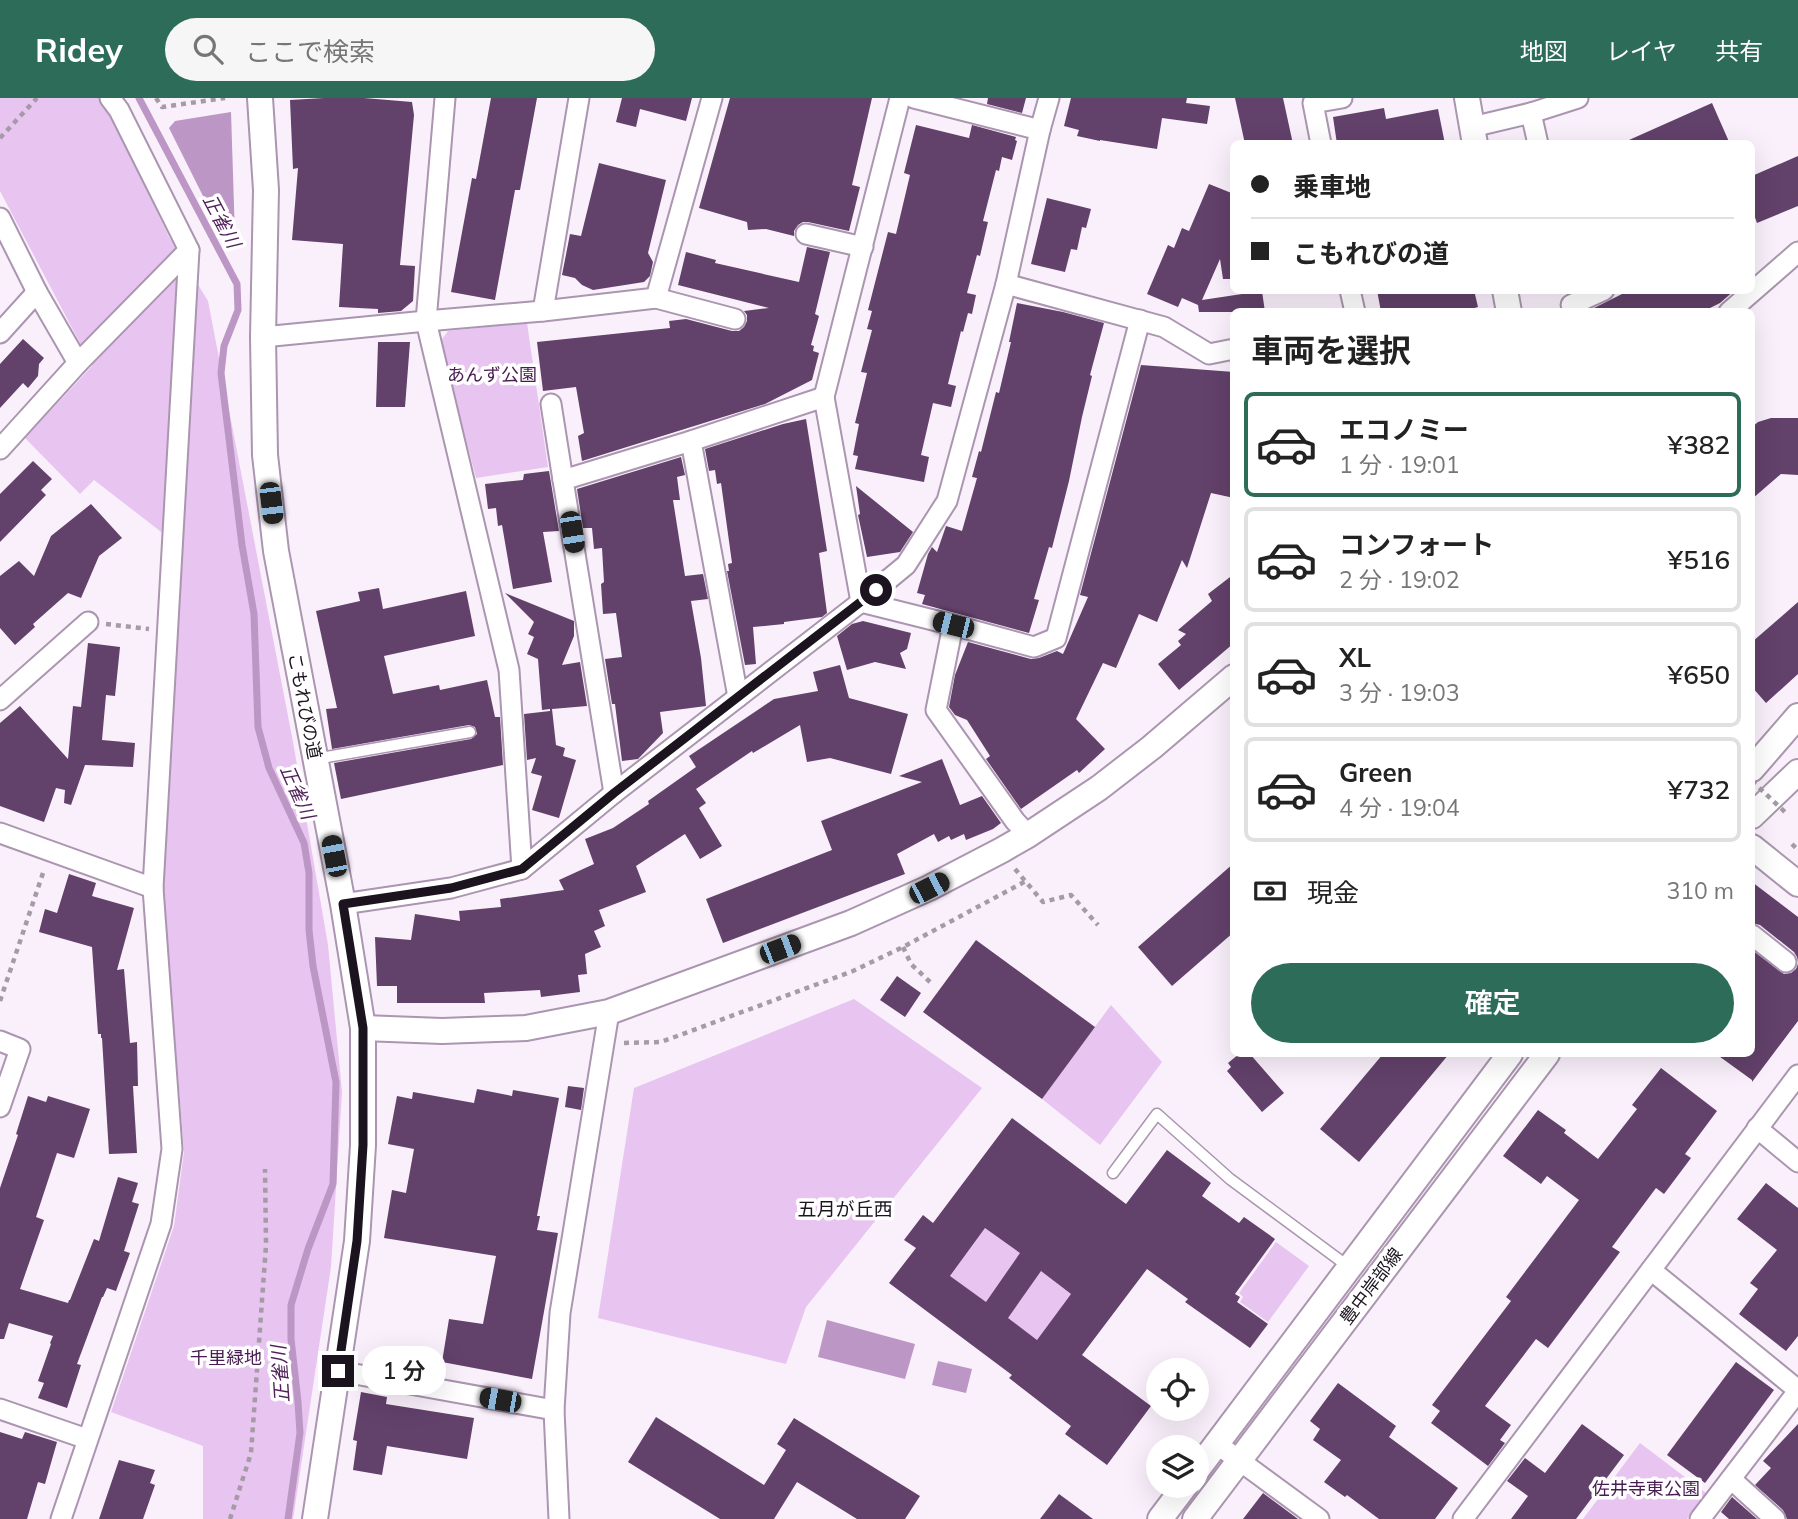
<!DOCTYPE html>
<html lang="ja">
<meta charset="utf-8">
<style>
body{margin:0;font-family:Mulish,"Noto Sans JP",sans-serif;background:#f6f6f6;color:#222;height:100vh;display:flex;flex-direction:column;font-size:26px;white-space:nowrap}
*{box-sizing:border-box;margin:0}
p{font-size:23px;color:#767676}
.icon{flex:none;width:38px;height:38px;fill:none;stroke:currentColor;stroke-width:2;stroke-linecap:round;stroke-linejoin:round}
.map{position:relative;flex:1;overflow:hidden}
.drawer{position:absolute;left:1230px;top:210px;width:525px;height:749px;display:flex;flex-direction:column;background:#fff;border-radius:10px;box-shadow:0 7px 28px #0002}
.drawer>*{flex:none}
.hud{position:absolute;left:1230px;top:42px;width:525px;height:154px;border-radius:10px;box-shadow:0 7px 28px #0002;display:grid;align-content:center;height:154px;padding:0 21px;background:#fff}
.buttons{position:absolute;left:1146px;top:1260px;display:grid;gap:14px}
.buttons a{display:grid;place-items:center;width:63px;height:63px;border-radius:50%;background:#fff;box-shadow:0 7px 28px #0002;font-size:35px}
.end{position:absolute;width:32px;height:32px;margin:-16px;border:9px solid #1b131d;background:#fff;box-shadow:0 0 0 4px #fff}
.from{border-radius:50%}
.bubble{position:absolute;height:49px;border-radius:24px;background:#fff;box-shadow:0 7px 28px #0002;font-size:23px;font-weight:600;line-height:49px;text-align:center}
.car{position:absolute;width:21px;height:42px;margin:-21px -10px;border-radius:9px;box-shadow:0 0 5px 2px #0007;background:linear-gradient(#222 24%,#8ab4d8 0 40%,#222 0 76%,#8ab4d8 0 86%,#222 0)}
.hud b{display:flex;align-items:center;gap:24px;height:66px;font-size:26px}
.hud b+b{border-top:2px solid #e0e0e0}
.hud i{width:18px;height:18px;background:#222}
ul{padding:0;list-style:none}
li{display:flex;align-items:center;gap:21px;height:105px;margin:0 14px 10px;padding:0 7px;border:4px solid #e0e0e0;border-radius:10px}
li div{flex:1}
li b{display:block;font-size:26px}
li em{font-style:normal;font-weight:600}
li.current{border-color:#2d6c59}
li>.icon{width:63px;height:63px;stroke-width:1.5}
h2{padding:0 21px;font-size:32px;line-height:84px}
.pay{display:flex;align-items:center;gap:18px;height:77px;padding:0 21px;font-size:26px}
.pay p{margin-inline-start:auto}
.primary-button{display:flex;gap:14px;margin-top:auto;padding:14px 21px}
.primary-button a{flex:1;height:80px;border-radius:42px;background:#2d6c59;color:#fff;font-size:28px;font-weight:600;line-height:80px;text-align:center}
header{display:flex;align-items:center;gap:42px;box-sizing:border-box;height:98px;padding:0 35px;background:#2d6c59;color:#fff}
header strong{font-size:33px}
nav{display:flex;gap:38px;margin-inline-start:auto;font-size:24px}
.search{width:490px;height:63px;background:#f6f6f6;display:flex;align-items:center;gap:18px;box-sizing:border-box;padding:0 24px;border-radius:38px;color:#767676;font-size:26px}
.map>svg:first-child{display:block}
.green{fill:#e8c4f0}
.water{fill:#bc96c4}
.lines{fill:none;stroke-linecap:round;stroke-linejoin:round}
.stream{stroke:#bc96c4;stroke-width:7}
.building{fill:#62416a;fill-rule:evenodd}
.service-casing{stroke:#ab95b0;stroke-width:13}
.minor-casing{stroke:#ab95b0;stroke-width:23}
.tertiary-casing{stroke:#ab95b0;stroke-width:28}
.path{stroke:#a49ba6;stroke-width:4.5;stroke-dasharray:5 5;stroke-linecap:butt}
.service{stroke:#fff;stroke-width:10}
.minor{stroke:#fff;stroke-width:19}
.tertiary{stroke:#fff;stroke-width:24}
.path-bridge{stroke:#a49ba6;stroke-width:4.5;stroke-dasharray:5 5;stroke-linecap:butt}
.route{stroke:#1b131d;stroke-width:9}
.labels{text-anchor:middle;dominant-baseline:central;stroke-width:7;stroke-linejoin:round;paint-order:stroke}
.park-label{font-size:18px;fill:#491b53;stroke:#fff}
.street-label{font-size:18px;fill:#1b131d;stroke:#fff}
.water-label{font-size:19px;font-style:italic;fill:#50215a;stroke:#fff}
.neighbourhood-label{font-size:19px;fill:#1b131d;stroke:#fff}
</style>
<header>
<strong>Ridey</strong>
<div class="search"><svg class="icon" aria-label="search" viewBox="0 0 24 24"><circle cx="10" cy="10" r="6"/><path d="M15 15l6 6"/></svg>ここで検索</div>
<nav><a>地図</a><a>レイヤ</a><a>共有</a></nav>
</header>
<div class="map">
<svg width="1798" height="1421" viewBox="0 0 1798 1421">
<rect width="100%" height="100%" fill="#faf0fc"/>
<!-- green -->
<g class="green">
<path d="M0,0H100L108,11L169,139L208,203L293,644L328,847L342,994L331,1169L293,1421H203V1348L111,1314L174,1128L184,1054L163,790L182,450L94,382L80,396L25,340L92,268L0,93Z"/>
<path d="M527,225L548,369L476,380L440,244L448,233Z"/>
<path d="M854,901L982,990L806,1209L786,1266L598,1220L634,990Z"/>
<path d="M1111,907L1162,964L1100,1047L1042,1001Z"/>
<path d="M1018,1084L1054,1183L1071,1196L1037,1242L962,1187L933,1202Z"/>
<path d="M1276,1144L1309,1168L1268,1224L1240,1204L1243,1199L1239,1195Z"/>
<path d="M1640,1345L1706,1395L1687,1421H1583Z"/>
</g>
<!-- water -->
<g class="water">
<path d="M231,14L235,139L225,142L169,30L175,23Z"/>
<path d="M827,1222L915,1246L905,1281L818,1259Z"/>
<path d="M938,1263L972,1271L966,1295L932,1287Z"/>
</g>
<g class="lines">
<!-- stream -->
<path class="stream" d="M139,0L237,186L238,212L224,248L221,275L242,447L254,516L258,629L269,670L304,745L309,775V832L313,868L336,984L333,1086L308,1151L291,1207V1241L298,1304L300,1335L288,1421"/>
</g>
<!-- building -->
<g class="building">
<path d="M324,0H364L412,4L414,17L400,167L415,168L413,203L401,213L378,215V211L339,209L343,146L292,142L298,70L293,71L290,2Z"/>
<path d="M491,0H537L520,92H515L495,202L451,194L472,80L476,81Z"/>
<path d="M622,0H692L686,23L640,11L636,29L616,24Z"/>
<path d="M730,0H872L852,87L860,89L849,133L808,124H803L798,127L794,133V138L766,131L748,132L747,124L699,110Z"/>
<path d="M988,0H1026L1022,15L987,6Z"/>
<path d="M1071,0H1187L1186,5L1210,8L1207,26L1162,20L1157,51L1100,42V43L1077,38L1079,32L1064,28Z"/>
<path d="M1235,0H1283L1293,46H1245Z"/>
<path d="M1712,5L1730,46H1620Z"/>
<path d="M1384,10L1386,21L1438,11L1445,46H1337L1333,19Z"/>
<path d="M916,27L969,40L972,27L1016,39L1015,42L1017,43L1012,62L1002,59L999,73L996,72L983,123L988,124L980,158L977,157L967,195L976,197L972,216L968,215L963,234L961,233L948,286L956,288L951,309L933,305L921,357L929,359L924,384L855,371L858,358L853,357L859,326L855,325L867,275L861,274L872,232L867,231L872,213L868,212L888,134L896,136L910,77L904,75Z"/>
<path d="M1798,58V108L1757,125L1752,111V78Z"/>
<path d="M599,65L666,82L648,155L653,164L650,178L644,184L593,192L582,187L575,180L562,177L570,136L581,138Z"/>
<path d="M1209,86L1234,96V181H1223L1220,161L1202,202L1262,193L1265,214H1199L1198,207L1182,200L1178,209L1147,196L1168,147L1174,150L1182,130L1189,133Z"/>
<path d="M1047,100L1091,111L1086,130L1082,129L1077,152L1071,151L1065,174L1031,166Z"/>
<path d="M807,149L830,154L815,216L819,218L811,247L814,248L813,253L819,255L812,282L765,306L582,363L578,338L584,335L576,289L543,293L537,244L670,230L669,223L686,221L732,233H739L744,229L747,223V217L744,213L769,210L678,187L686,154L716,162L715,165L799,184Z"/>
<path d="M1377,192H1474L1478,209L1460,214H1381Z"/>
<path d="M1630,192H1735L1720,205L1702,214H1586Z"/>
<path d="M1017,205L1063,214L1104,225L1090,277L1092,278L1082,319L1069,383L1052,450L1049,449L1034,501L1039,502L1029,535L922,506L925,497L917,495L928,456L932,449L937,454L946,428L962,433L977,380L972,379L979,353L981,354L996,294L999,295L1011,244H1009Z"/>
<path d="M23,241L44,260L39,266L38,278L28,290L23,285L0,310V266Z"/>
<path d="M378,244H410L405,309H376Z"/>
<path d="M1141,267L1234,274V400L1211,395L1187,470L1182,462L1157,524L1139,516L1116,570L1103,565L1076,621L1105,651L1079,675L1077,672L1021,711L986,661L990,658L967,622L955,617L949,609L955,577L968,544L1031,561L1039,560L1057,553L1063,556L1088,499L1080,497Z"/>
<path d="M1771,320H1798V377L1781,376L1752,401V329L1758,324Z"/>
<path d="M806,321L827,453L819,455L827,515L822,519L784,524V526L753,529L756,566L745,567L727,473H729L728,466L732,465L721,385L717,386L715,372L709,373L705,351L783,326Z"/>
<path d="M681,359L685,377L677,379L680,402H673L685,478L703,476L708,501L691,503L701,560L706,608L660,614L663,635L638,661L622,663L615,606H612L605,561L622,559L616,515L603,516L601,486L604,484L602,450L594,451L592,430H583L577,391Z"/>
<path d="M33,363L52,381L41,392L46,397L0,444V396Z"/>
<path d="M549,373L559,433L543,434L552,484L513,491L502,427L498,428L496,410L488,411L485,386L523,382L524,376Z"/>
<path d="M856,388L913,434L900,454L867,459L858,417L860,416Z"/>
<path d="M91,406L122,440L99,458L81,500L68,495L33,526L35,529L15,547L0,530V478L19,463L34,478L51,438Z"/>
<path d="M1234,476V545L1179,592L1158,566L1181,547L1178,543L1186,536L1178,532L1212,503L1208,496Z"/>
<path d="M379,490L383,511L466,493L475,538L384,558L393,596L439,587L440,592L487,582L495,619H500L503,667L341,701L334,665L471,641L477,636L475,629L469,627L332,651L326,611L337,610L316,513L360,503L358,494Z"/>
<path d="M505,495L574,523V538L562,567L580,564L587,608L552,611L556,647L565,650L563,658L576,662L559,720L532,712L542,678L531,675L536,660L527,662L524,616L550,613V611L542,612L538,561L527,556L534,539L528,536L534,524Z"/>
<path d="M1798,504V576L1766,605L1752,589V544Z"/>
<path d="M863,523L911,535L907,551L900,555L906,571L875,564L847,572L837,538L852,526Z"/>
<path d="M88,545L120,549L115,598L106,597L102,642L135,645L133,669L85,667L71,707L64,705L65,692L56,690L44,724L0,708V625L20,608L68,661L73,608L81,609Z"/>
<path d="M840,567L849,600L908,616L891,676L830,660L807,664L800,627L753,655L752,653L696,691L706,705L699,710L722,748L700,761L685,736L636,768L646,794L599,812L605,828L594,833L601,849L585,856L587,876L578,877L580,894L541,899L540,892L484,895L485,905H397V888H377L375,839L411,842L415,816L460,823L459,813L501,809L500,801L564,792L559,782L594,766L585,741L613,730L649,706L648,703L696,669L689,658L774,601L818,593L813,574Z"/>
<path d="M942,661L960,707L982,698L1001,725L993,731L966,742L964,736L951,742L949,738L938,744L934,736L897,756L905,776L723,845L706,801L832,752L821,723L922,684L899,678Z"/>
<path d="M1234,765V834L1172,888L1138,849Z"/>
<path d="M69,776L96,785L92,798L134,810L117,872L124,871L130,945L137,944L138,988H133L137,1055L109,1056L102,940H101V936H98L92,849L39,834L45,811L57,815Z"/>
<path d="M1752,784L1798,819V864L1797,859L1794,854L1760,827L1752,825Z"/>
<path d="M976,842L1095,929L1042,1001L923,914Z"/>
<path d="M1752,852L1784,876L1791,875L1796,871L1798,866V923L1752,984V982L1716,956H1752Z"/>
<path d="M897,878L921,895L905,919L880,902Z"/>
<path d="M1239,956H1250L1284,995L1262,1014L1227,973L1231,969L1228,965Z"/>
<path d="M1383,956H1449L1359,1064L1320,1031Z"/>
<path d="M1661,970L1717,1013L1685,1056L1691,1060L1664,1096L1656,1090L1612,1149L1620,1154L1548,1250L1536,1241L1485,1308L1511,1327L1500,1342L1505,1345L1488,1368L1431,1325L1440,1313L1432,1307L1511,1203L1506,1199L1579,1102L1547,1078L1541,1086L1503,1058L1538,1012L1566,1032L1564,1035L1598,1061L1637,1011L1632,1007Z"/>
<path d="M568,988L584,990L581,1012L565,1009Z"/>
<path d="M477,991L512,998L513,992L559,1000L537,1118H540L537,1132L558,1135L532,1281L442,1264L449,1221L483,1226L496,1158L384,1140L392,1092L406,1095L414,1051L388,1046L397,998L412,1001L413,994L474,1005Z"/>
<path d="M28,998L46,1004L48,998L90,1011L74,1060L57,1055L36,1119L44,1122L20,1191L68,1205L69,1202H70L94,1141L99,1143L118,1079L138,1085L132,1104L139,1106L124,1153L130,1155L116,1193L107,1190L103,1199H102L77,1266L81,1267L67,1310L38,1300L44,1285L38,1283L51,1246L50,1245L53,1238L9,1225L4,1241H0V1090L18,1037L16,1036Z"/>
<path d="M1012,1020L1126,1106L1167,1052L1211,1085L1202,1098L1239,1125L1244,1119L1275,1141L1235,1196L1240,1199L1237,1204L1268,1226L1250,1250L1185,1204L1188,1201L1147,1171L1082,1257L1151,1308L1107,1367L1065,1336L1071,1328L1009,1280L1012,1277L889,1185L916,1150L904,1142L923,1117L933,1125ZM985,1130L1020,1155L986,1204L950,1178ZM1041,1173L1071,1196L1037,1242L1008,1220Z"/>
<path d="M1766,1085L1798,1110V1238L1786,1253L1739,1216L1758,1191L1750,1185L1777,1152L1737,1121Z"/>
<path d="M1736,1264L1774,1292L1705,1385L1667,1357Z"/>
<path d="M1338,1285L1396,1328L1389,1339L1458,1390L1435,1421H1379L1347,1397L1345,1399L1324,1384L1341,1362L1313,1342L1320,1331L1310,1323Z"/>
<path d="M361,1294L387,1299L386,1306L474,1320L467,1361L387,1348L382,1377L353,1372L357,1343L353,1342Z"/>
<path d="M656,1319L764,1387L786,1352L777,1346L794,1320L920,1398L905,1421H857L797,1384L774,1421H720L628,1364Z"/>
<path d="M1582,1326L1624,1357L1576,1421H1511L1528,1398L1507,1383L1525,1360L1545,1375Z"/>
<path d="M1798,1326V1421H1787L1783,1412L1755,1387L1771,1370L1763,1363Z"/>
<path d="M0,1334L22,1341L25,1334L57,1344L45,1386L38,1384L27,1421H0Z"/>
<path d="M119,1362L155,1372L150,1385L155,1387L143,1421H99Z"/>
<path d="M1263,1395L1294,1418L1298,1421H1243Z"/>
<path d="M1059,1396L1093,1421H1040Z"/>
<path d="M1732,1399L1757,1421H1729L1721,1414Z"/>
</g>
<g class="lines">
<defs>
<g id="service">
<path d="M315,661L470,634"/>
<path d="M1113,1075L1157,1016L1230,1081L1349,1169"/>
</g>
<g id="minor">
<path d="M445,0L426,223L509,572L522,771"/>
<path d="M900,0L824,299L861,504L953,527L1034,549L1056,540L1140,222"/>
<path d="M914,0L1040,32"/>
<path d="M1531,15L1538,46"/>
<path d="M1472,29L1531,15L1578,0"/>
<path d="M1321,46L1313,5L1342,0"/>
<path d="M0,120L37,194L78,265L0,351"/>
<path d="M806,136L863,149"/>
<path d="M1006,186L1164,229L1209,256L1234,251"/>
<path d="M1350,192L1355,214"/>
<path d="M656,200L712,0"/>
<path d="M1571,207L1604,192"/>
<path d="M543,213L579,0"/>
<path d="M1729,214L1798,154"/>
<path d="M0,235L37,194"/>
<path d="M263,239L426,223L543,213L656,200L735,221"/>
<path d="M78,265L189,152"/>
<path d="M551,306L563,382"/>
<path d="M691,343L738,599"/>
<path d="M953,527L936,612L1015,723L1028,737"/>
<path d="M0,602L88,524"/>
<path d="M614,695L563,382L691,343L824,299"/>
<path d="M0,735L153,790"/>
<path d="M343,806L451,790L522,771L614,695L861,504L906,467L947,403L1006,186L1040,32L1049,0"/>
<path d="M1752,837L1786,864"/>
<path d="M0,943L20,951L0,1009"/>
<path d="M1757,1030L1798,1064"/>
<path d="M1651,1172L1798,1292"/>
<path d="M338,1273L554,1312"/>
<path d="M0,1311L87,1341"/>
<path d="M1217,1346L1319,1421"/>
<path d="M1731,1381L1775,1421"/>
<path d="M61,1421L161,1126L172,1051L153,790L189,152L119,12L110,0"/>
<path d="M559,1421L554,1312L560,1215L609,914"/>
<path d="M1463,1421L1798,977"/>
<path d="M1700,1421L1798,1293"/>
</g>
<g id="tertiary">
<path d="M260,0L266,92L263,239L265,357L276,453L343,806L363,930V1047L357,1143L315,1421"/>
<path d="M1467,0L1475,46"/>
<path d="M1505,192L1509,214"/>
<path d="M1752,671L1798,618"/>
<path d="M1752,718L1798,674"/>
<path d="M1752,749L1798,786"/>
<path d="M363,930L442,933L526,930L609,914L851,825L929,790L1002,752L1028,737L1099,690L1152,649L1234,579"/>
<path d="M1197,1372L1510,956"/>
<path d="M1160,1421L1185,1388"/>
<path d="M1195,1421L1547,956"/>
</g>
</defs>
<!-- service casing -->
<use href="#service" class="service-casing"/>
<!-- minor casing -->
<use href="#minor" class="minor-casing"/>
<!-- tertiary casing -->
<use href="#tertiary" class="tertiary-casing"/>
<!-- path -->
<g class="path">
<path d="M156,0L162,9L225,0"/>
<path d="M0,40L37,0"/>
<path d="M106,526L149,531"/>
<path d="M1792,746L1798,752"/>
<path d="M1015,771L1043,804L1071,797L1098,827"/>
<path d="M903,849L911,866L930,884"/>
<path d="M0,903L44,772"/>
<path d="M624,945L661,944L853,873L903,849L1026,783"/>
<path d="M230,1421L251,1355L266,1147L265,1071"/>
</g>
<!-- service -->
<use href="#service" class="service"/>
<!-- minor -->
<use href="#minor" class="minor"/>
<!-- tertiary -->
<use href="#tertiary" class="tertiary"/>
<!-- path-bridge -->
<path class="path-bridge" d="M1752,683L1786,715"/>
</g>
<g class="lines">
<!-- route -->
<path class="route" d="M338,1273L357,1143L363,1047V930L343,806L451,790L522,771L614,695L876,492"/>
</g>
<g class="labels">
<!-- park labels -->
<g class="park-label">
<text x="492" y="276">あんず公園</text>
<text x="226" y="1259">千里緑地</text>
<text x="1646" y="1390">佐井寺東公園</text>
</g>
<!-- street labels -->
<g class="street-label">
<text transform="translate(305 608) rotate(79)">こもれびの道</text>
<text transform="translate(1371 1188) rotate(-53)">豊中岸部線</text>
</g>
<!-- water labels -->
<g class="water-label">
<text transform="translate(222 123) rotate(62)">正雀川</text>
<text transform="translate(298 694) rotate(66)">正雀川</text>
<text transform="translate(280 1276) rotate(-94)">正雀川</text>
</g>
<!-- neighbourhood labels -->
<g class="neighbourhood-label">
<text x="845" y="1111">五月が丘西</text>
</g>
</g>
</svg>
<div class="buttons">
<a><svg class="icon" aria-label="locate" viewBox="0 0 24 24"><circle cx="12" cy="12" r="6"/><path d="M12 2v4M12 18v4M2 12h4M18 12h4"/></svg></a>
<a><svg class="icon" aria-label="layers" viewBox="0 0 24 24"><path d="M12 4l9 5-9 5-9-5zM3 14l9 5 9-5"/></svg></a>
</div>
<i class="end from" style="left:876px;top:492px"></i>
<i class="end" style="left:338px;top:1273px"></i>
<div class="bubble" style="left:362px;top:1248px;width:84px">1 分</div>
<i class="car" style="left:271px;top:405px;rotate:173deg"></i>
<i class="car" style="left:572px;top:434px;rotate:171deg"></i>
<i class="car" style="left:953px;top:527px;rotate:284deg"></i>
<i class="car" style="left:334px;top:758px;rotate:349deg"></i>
<i class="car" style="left:929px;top:790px;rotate:63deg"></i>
<i class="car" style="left:780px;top:851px;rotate:69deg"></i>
<i class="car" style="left:500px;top:1302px;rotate:280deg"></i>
<div class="hud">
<b><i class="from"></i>乗車地</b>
<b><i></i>こもれびの道</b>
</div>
<section class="drawer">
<h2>車両を選択</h2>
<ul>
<li class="current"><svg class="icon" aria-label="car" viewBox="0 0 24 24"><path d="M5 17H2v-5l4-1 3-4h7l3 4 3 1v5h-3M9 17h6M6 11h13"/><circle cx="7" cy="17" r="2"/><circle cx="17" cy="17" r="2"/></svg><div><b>エコノミー</b><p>1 分 · 19:01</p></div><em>¥382</em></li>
<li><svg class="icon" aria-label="car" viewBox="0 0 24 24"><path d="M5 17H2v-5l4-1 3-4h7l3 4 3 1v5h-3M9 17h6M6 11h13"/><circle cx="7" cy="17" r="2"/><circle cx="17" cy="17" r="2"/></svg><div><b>コンフォート</b><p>2 分 · 19:02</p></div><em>¥516</em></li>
<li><svg class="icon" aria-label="car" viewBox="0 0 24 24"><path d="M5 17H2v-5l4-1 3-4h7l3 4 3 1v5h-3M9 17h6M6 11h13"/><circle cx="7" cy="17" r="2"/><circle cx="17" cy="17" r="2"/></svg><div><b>XL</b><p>3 分 · 19:03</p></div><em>¥650</em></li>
<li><svg class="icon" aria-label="car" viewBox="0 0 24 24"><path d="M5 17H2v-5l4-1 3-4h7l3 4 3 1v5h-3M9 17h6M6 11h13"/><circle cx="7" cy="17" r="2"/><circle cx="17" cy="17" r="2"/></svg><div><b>Green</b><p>4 分 · 19:04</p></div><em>¥732</em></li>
</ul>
<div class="pay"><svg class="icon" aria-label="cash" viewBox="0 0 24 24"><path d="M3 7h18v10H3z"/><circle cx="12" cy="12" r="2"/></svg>現金<p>310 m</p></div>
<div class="primary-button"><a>確定</a></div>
</section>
</div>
